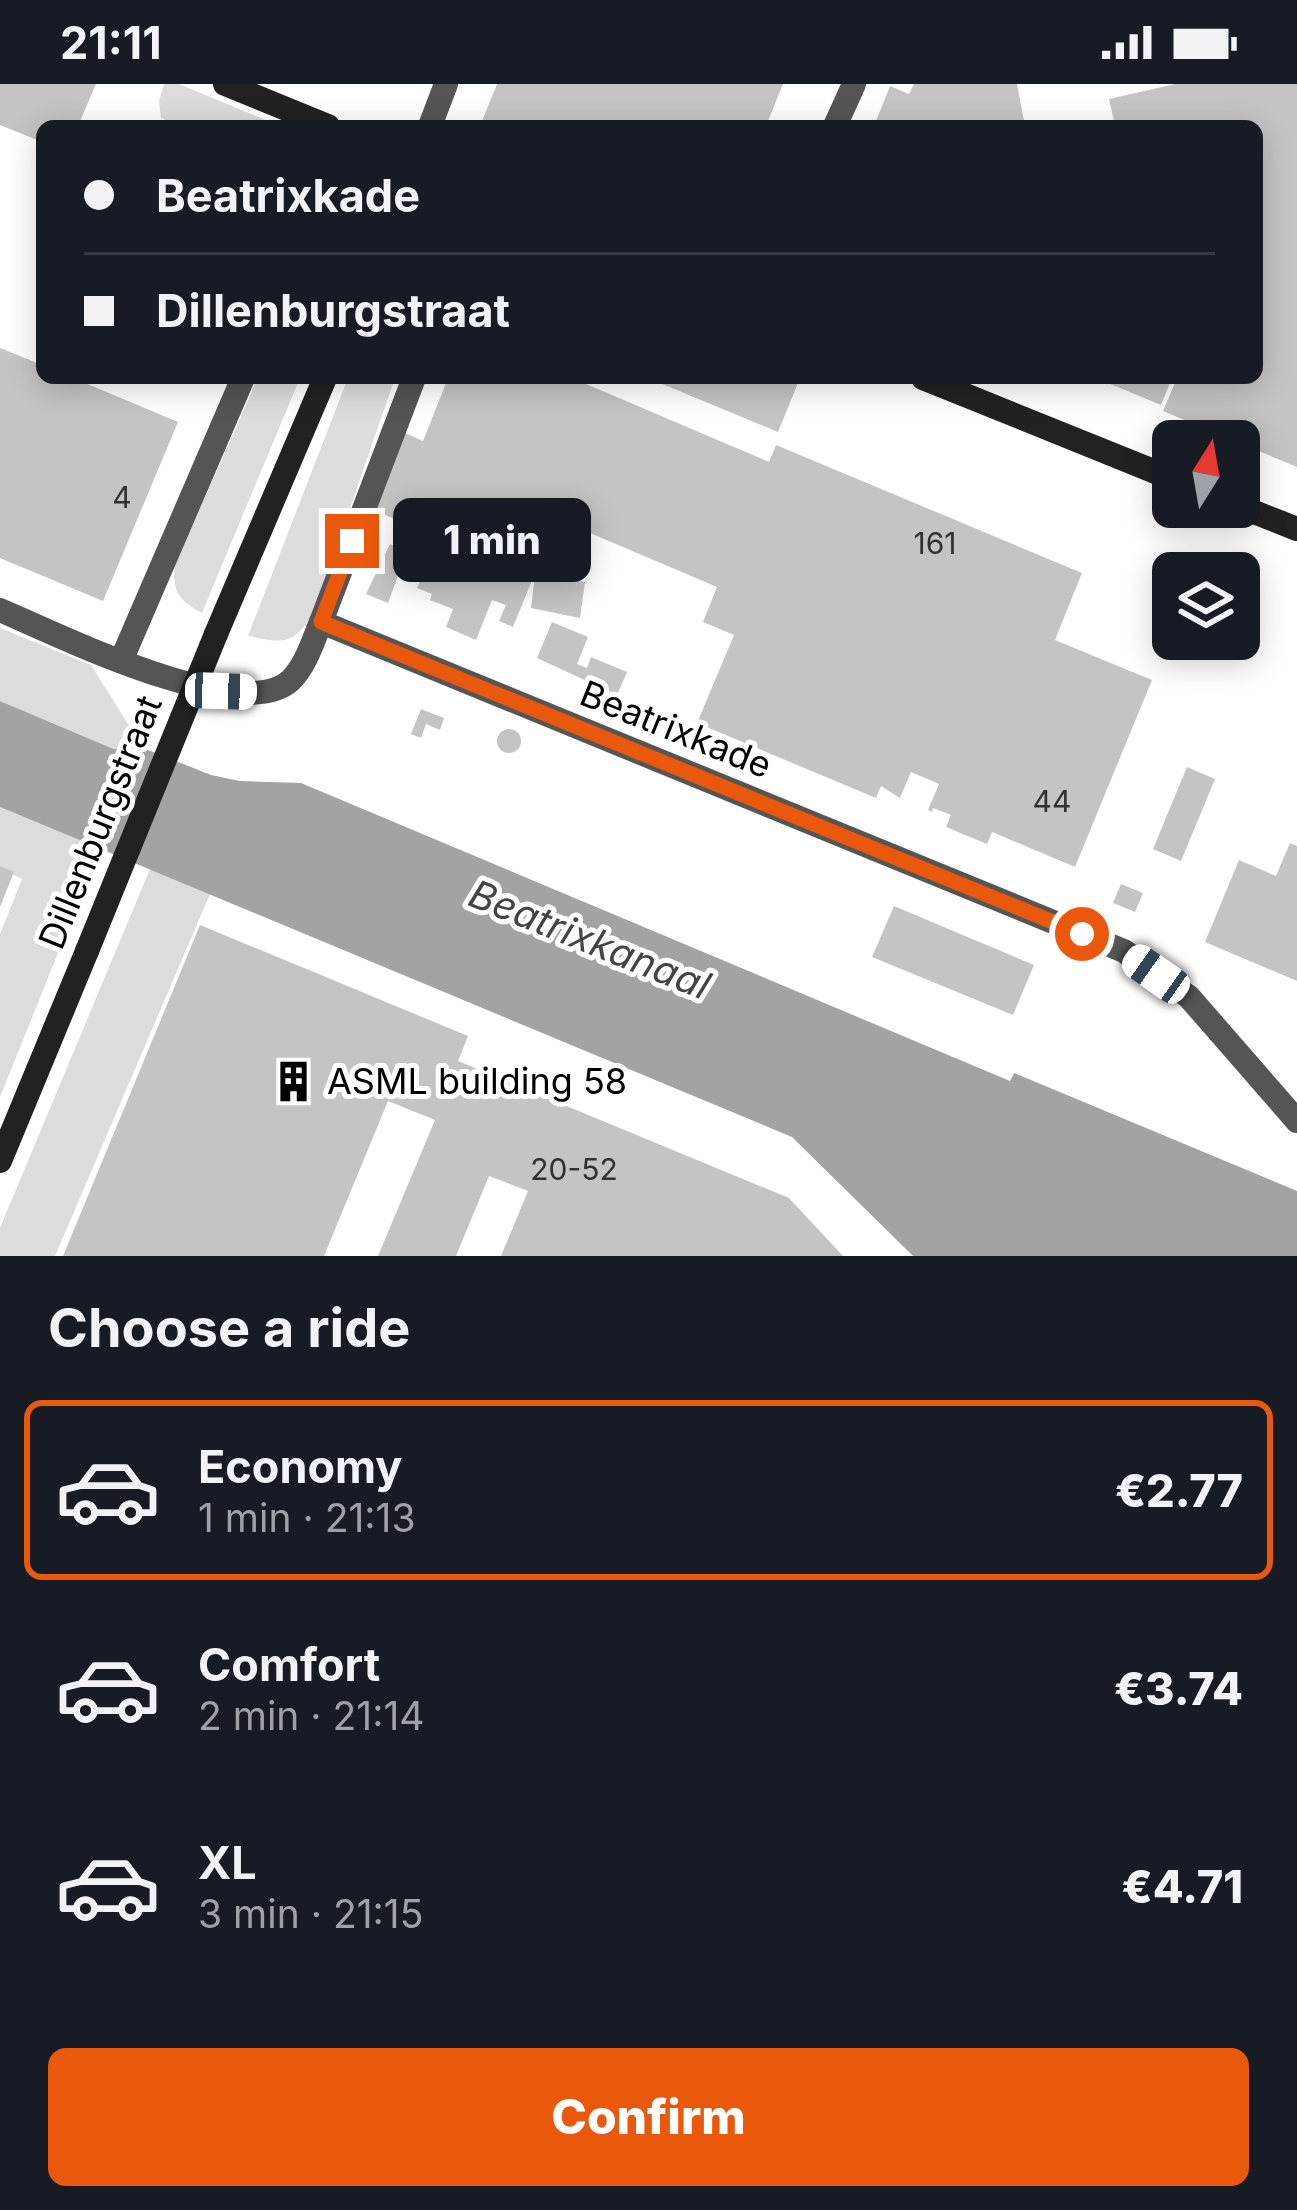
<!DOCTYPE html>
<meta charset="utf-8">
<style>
body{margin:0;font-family:Inter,sans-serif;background:#242831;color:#f1f3f6;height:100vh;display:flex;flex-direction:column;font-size:45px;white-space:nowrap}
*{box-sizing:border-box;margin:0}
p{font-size:39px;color:#9ea1a6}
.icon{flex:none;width:66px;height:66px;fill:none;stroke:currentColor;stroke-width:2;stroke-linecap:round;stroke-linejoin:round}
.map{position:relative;height:1172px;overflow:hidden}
.side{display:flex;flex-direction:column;background:#171b24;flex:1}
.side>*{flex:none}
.guide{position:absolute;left:36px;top:36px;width:1227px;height:264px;border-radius:18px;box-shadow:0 6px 30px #0003;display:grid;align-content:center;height:264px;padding:0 48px;background:#171b24}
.needle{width:78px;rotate:11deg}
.tools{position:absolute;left:1152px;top:336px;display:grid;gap:24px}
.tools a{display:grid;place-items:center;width:108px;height:108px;border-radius:18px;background:#171b24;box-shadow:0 6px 30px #0003;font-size:60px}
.end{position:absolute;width:54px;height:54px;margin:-27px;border:15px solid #ea580c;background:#fff;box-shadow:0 0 0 6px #fff}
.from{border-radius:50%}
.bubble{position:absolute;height:84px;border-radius:18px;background:#171b24;box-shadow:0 6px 30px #0003;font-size:39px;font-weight:800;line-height:84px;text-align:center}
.car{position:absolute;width:36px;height:72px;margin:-36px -18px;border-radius:15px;box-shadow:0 0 9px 3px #0007;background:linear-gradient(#fff 24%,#345 0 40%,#fff 0 76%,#345 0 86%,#fff 0)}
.guide b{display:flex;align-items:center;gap:42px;height:114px;font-size:45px}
.guide b+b{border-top:3px solid #363941}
.guide i{width:30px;height:30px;background:#f1f3f6}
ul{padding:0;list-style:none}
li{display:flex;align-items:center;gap:36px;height:180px;margin:0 24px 18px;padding:0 24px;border:6px solid transparent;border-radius:18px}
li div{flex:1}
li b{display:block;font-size:45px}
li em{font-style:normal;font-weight:800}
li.selected{border-color:#ea580c}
li>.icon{width:108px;height:108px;stroke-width:1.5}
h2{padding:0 48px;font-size:54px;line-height:144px}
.primary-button{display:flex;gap:24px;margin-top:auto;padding:24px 48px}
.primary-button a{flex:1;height:138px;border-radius:18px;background:#ea580c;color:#fff;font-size:48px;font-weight:800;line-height:138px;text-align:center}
.status{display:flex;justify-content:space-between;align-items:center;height:84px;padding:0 60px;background:#171b24;direction:ltr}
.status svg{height:33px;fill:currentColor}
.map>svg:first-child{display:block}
.green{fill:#dcdcdc}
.water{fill:#a3a3a3}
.building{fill:#c4c4c4}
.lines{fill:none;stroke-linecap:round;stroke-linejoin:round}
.street{stroke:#555;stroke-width:24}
.secondary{stroke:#222;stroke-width:24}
.secondary-bridge{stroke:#222;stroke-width:24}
.route{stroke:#ea580c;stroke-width:15}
.labels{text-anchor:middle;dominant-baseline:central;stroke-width:10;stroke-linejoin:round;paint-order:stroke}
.number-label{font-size:30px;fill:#313131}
.street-label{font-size:36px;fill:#000;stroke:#fff}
.poi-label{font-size:36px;fill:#000;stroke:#fff;text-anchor:start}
.water-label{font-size:39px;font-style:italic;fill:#444;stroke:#fff}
</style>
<div class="status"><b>21:11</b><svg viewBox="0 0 49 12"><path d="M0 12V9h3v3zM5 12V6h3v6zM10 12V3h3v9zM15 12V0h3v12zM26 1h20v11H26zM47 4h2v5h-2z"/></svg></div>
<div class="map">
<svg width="1297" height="1172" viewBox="0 0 1297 1172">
<rect width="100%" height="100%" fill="#fff"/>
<!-- green -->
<g class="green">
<path d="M164,0H179L280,42H181L161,34L159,17Z"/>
<path d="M258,294H300L202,529C179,517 172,507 175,481Z"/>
<path d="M348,294H395L313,531C291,562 284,559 248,552Z"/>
<path d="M0,544L91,581L143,664L115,665L0,617Z"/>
<path d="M0,723L100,765L0,1013V850L22,795L0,784Z"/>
<path d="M150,785L210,810L55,1172H0V1144Z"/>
</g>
<!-- water -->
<path class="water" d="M0,617L114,665L143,664L211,691L240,697L301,699L1010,997L1014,989L1297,1107V1172H913L792,1053L0,723Z"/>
<!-- building -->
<g class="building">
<path d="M0,0H96L78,42H42V58L0,41Z"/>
<path d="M497,0H783L766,42H480Z"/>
<path d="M914,0H1017L1025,42H874L890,2L909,10Z"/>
<path d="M1175,0H1297V383L1163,327L1177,294H1257V42H1115L1109,15Z"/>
<path d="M0,264L42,281V294H73L178,338L103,517L0,474Z"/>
<path d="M448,294H572L769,378L776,361L1082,489L1055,556L1152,596L1075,783L992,748L987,760L946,743L951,731L933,724L932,728L928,726L939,700L911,688L900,714L881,702L876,714L697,639L734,551L703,538L717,503L557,435L513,543L499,537L506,521L492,516L476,556L446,543L453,525L430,516L432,510L417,504L431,470L448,477L432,468L438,453L373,426L405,349L423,357Z"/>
<path d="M648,294H800L778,348Z"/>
<path d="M1096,294H1172L1161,321Z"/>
<path d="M390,460L407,467L388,519L366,510Z"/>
<path d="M535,491L585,498L580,534L531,524Z"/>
<path d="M552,538L588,553L577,580L587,584L591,573L627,588L617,611L537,574Z"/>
<path d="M421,625L444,634L440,646L426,640L421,654L411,650Z"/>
<circle cx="509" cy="657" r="12"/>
<path d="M1187,683L1215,695L1181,777L1153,765Z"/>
<path d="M1290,759L1297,762V897L1205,858L1239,776L1276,792Z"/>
<path d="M0,782L14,788L0,823Z"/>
<path d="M1121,800L1143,809L1135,828L1113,819Z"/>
<path d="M894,822L1034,881L1013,931L872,873Z"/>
<path d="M200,841L468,952L458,977L789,1114L843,1172H501L528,1107L489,1092L456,1172H378L435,1036L388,1017L324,1172H63Z"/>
</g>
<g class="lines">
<!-- street -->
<g class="street">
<path d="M430,42L446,0"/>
<path d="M835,42L854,0"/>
<path d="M0,526C54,549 243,643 291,596C306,581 313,557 321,538L414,294"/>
<path d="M321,538L1124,867L1189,913L1297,1037"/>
<path d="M121,577L243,294"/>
</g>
<!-- secondary -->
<g class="secondary">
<path d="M225,0L328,42"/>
<path d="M923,294L1173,395"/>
<path d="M1239,422L1297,445"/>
<path d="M216,550L325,294"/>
<path d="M0,1077L87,867"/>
</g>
<!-- secondary-bridge -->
<path class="secondary-bridge" d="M87,867L216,550"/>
</g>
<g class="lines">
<!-- route -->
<path class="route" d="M352,457L321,538L1082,850"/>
</g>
<!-- icons -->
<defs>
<symbol id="building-bare" viewBox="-9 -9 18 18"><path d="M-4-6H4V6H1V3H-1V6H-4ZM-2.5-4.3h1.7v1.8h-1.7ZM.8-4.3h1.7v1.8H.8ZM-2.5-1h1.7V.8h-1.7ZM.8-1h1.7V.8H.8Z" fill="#000" stroke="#fff" stroke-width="2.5" paint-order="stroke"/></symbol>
</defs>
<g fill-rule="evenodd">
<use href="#building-bare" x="264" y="968" width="59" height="59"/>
</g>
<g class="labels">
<!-- number labels -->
<g class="number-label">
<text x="122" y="413">4</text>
<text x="935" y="459">161</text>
<text x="1052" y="717">44</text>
<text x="574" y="1085">20-52</text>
</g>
<!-- street labels -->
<g class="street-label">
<text transform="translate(676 645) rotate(22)">Beatrixkade</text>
<text transform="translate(100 738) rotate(-68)">Dillenburgstraat</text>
</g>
<!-- poi labels -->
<g class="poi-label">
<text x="327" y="997">ASML building 58</text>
</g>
<!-- water labels -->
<g class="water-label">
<text transform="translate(590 855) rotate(22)">Beatrixkanaal</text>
</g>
</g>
</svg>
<div class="tools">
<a><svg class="needle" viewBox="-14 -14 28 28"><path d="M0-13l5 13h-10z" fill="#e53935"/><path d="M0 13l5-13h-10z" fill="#9ea1a6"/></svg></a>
<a><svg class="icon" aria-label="layers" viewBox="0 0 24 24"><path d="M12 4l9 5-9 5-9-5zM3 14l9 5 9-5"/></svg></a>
</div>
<i class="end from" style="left:1082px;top:850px"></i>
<i class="end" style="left:352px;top:457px"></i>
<div class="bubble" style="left:393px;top:414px;width:198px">1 min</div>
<i class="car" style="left:221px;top:607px;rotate:92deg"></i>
<i class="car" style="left:1156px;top:890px;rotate:305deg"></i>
<div class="guide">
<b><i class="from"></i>Beatrixkade</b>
<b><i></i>Dillenburgstraat</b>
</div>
</div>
<section class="side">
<h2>Choose a ride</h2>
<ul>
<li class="selected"><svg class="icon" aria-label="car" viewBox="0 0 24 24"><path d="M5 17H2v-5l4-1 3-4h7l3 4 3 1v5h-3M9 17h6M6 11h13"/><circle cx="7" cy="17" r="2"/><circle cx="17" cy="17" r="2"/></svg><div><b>Economy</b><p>1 min · 21:13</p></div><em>€2.77</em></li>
<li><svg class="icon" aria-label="car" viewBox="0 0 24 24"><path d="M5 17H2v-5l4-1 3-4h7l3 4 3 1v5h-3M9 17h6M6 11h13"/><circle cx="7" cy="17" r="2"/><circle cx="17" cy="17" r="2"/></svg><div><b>Comfort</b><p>2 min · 21:14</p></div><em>€3.74</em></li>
<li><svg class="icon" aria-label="car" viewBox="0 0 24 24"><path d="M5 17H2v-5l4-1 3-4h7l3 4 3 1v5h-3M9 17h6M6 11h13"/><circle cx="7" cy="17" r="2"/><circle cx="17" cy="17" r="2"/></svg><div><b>XL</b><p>3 min · 21:15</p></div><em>€4.71</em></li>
</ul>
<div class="primary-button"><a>Confirm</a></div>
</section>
